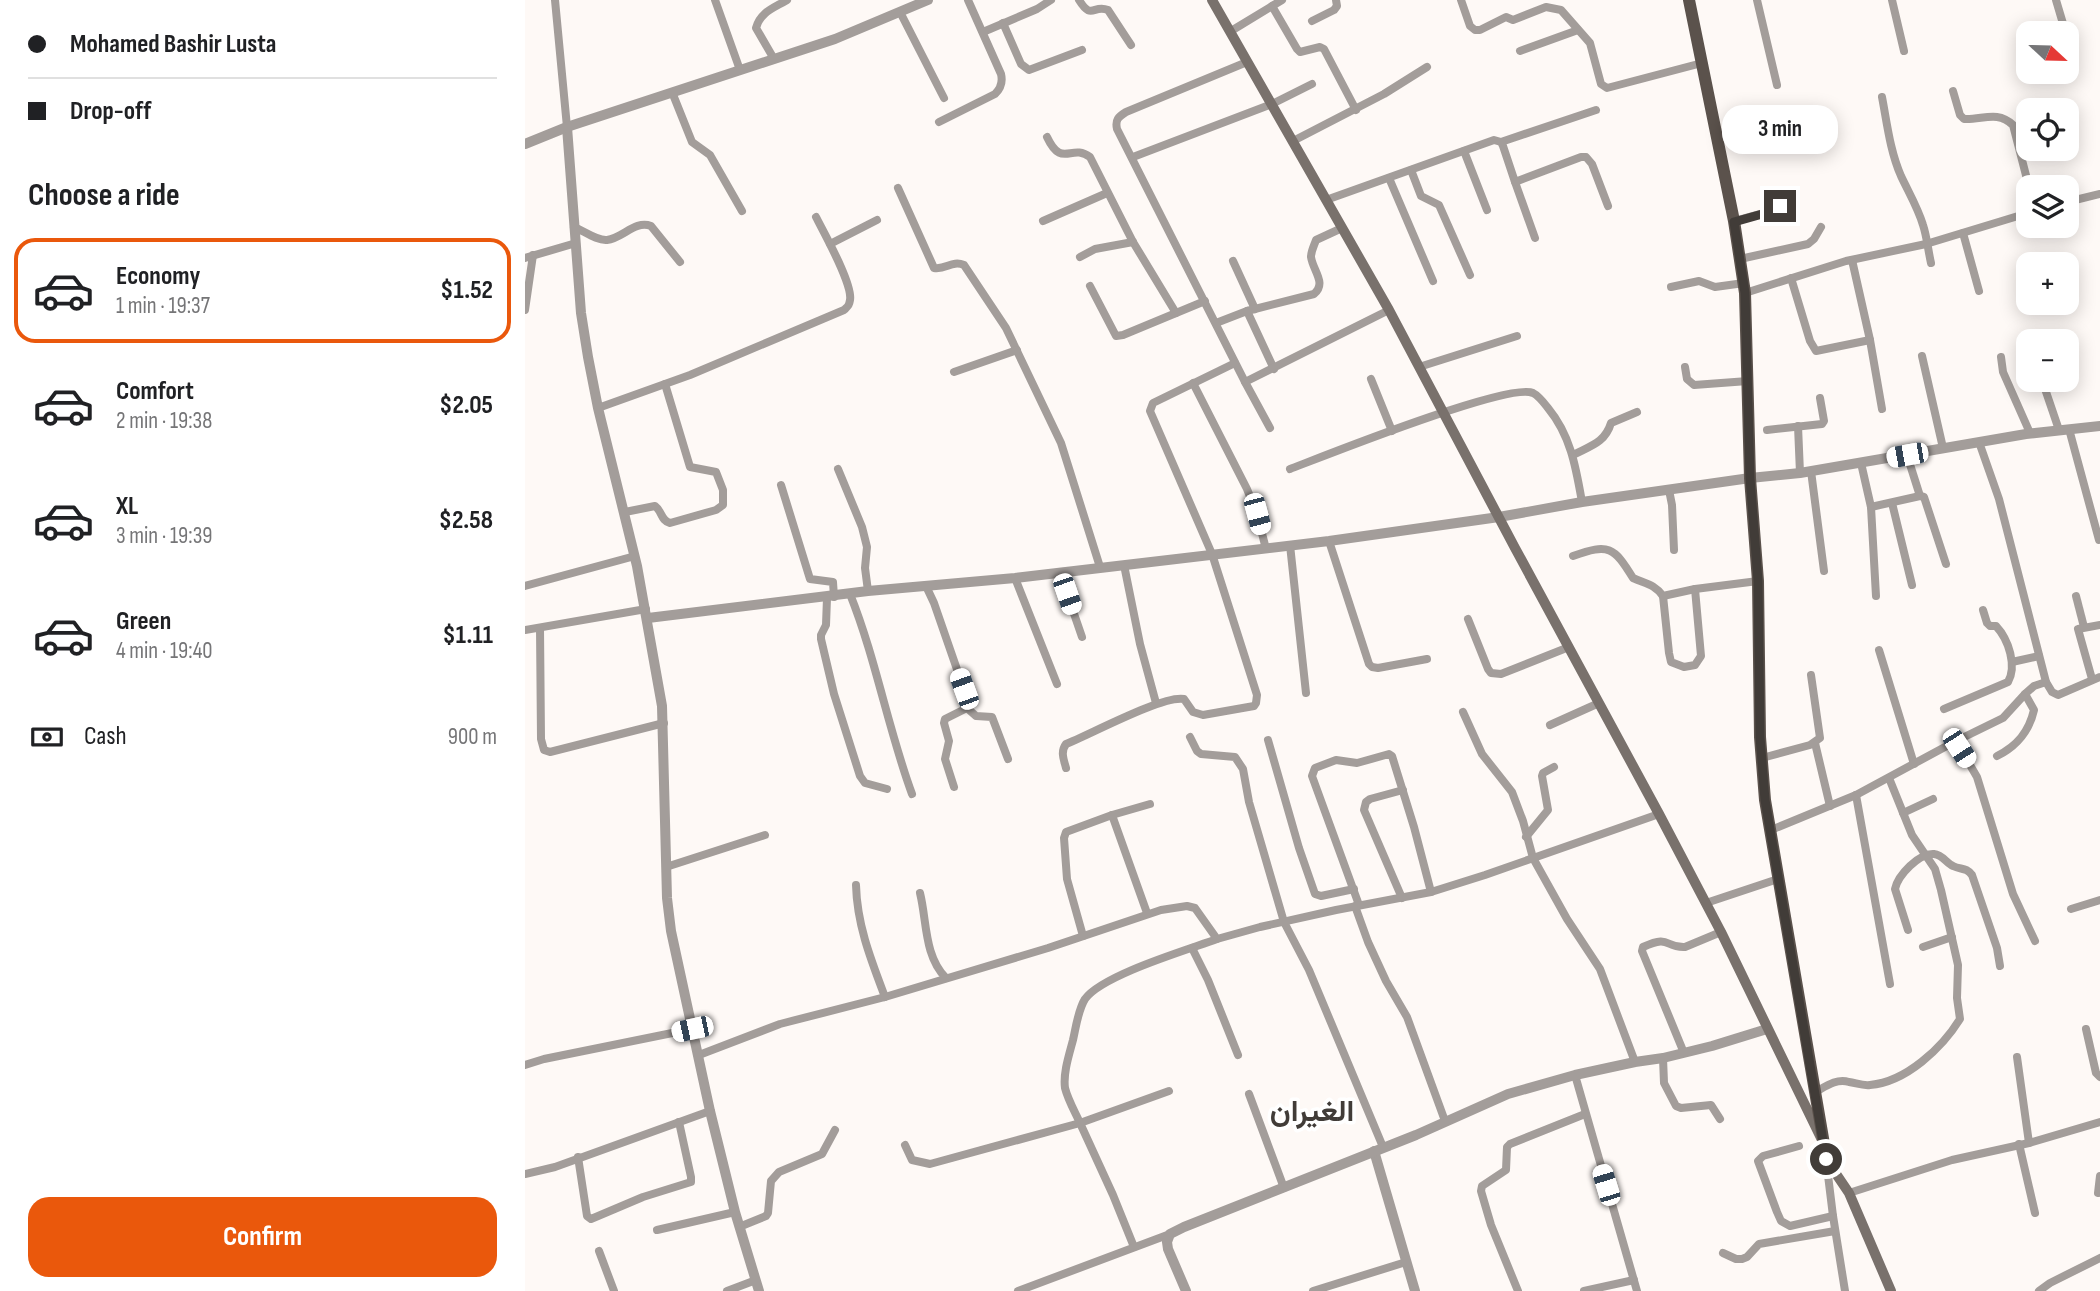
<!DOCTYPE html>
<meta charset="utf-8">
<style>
body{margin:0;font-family:"Sofia Sans Condensed",Vazirmatn,sans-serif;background:#f2f2f2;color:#202124;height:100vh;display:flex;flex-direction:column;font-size:26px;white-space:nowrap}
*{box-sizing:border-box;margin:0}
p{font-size:23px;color:#757577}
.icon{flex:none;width:38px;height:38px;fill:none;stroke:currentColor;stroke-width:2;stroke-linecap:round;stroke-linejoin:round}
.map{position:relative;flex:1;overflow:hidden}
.sheet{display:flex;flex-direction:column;background:#fff;width:525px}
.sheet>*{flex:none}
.top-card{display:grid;align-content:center;height:154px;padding:0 28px;background:#fff}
.needle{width:46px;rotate:112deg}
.fabs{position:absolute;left:1491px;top:21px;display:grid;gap:14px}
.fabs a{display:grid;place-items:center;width:63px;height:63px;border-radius:14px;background:#fff;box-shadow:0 4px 18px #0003;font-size:35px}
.end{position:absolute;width:32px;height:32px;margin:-16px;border:9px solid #413c38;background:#fff;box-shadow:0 0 0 4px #fff}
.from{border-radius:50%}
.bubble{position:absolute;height:49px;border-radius:21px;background:#fff;box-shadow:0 4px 18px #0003;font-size:23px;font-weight:700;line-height:49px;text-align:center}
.car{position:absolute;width:21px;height:42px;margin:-21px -10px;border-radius:9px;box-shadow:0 0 5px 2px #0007;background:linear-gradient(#fff 24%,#345 0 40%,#fff 0 76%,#345 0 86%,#fff 0)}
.top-card b{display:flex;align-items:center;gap:24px;height:66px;font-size:26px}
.top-card b+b{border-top:2px solid #e0e0e0}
.top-card i{width:18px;height:18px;background:#202124}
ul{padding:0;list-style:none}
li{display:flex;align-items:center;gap:21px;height:105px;margin:0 14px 10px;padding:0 14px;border:4px solid transparent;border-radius:21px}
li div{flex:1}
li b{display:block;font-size:26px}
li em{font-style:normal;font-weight:700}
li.on{border-color:#ea580c}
li>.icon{width:63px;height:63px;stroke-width:1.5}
h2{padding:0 28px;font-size:32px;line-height:84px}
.pay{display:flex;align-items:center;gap:18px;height:77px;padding:0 28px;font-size:26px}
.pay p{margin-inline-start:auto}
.primary-button{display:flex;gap:14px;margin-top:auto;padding:14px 28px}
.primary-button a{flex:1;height:80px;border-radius:21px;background:#ea580c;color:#fff;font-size:28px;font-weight:700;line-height:80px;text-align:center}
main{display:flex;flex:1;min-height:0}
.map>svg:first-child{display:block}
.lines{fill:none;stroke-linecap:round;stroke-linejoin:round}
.minor{stroke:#a39d9a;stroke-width:8}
.tertiary{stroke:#a39d9a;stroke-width:10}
.secondary{stroke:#79716c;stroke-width:10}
.primary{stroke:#5b524c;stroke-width:12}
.route{stroke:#413c38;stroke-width:9}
.labels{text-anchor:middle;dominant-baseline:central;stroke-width:7;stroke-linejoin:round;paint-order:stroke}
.district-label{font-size:30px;font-weight:bold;fill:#413c38;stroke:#fff}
</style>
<main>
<section class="sheet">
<div class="top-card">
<b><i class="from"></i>Mohamed Bashir Lusta</b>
<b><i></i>Drop-off</b>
</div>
<h2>Choose a ride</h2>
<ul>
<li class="on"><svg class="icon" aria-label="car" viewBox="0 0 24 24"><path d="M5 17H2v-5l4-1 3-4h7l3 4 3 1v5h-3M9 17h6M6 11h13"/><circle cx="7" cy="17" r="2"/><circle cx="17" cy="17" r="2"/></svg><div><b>Economy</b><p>1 min · 19:37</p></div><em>$1.52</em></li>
<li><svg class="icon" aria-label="car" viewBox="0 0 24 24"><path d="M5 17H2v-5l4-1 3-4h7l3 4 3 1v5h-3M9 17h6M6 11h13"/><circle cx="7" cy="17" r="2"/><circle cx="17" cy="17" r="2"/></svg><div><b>Comfort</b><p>2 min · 19:38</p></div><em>$2.05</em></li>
<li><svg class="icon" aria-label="car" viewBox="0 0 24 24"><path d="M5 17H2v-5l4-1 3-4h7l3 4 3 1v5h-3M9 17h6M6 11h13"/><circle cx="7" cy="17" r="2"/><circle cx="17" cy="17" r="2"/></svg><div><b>XL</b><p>3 min · 19:39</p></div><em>$2.58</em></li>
<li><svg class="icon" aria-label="car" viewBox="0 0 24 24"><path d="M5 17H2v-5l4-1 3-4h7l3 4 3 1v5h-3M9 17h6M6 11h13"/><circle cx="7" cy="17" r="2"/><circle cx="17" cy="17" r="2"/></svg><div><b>Green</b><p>4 min · 19:40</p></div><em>$1.11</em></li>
</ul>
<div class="pay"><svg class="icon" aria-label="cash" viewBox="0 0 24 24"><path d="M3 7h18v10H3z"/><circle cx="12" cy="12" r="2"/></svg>Cash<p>900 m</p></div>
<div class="primary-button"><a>Confirm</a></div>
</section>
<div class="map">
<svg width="1575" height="1291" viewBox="0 0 1575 1291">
<rect width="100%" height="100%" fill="#fef9f6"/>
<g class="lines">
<!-- minor -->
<g class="minor">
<path d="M30,0L42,127"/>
<path d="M190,0L215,70"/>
<path d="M554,0C567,21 568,4 583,10L606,45"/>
<path d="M936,0L945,26L950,30H955L981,17L988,20L1021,7L1036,10L1065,43L1076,84L1082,88L1177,63"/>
<path d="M1232,0L1252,85"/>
<path d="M1367,0L1379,51"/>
<path d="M1531,0L1539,27"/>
<path d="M747,6L772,49L775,52L795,47L799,49L831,110"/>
<path d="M375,12L419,98"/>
<path d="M787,21L809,10L812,6L811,0"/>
<path d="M478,23L496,64L504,70L557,50"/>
<path d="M706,31L757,0"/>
<path d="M458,32L512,9L526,0"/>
<path d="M995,51L1053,30"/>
<path d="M249,59L231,28C235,12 249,8 262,0"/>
<path d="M1428,91L1435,115L1439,119C1458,120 1472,110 1488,125L1504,187"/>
<path d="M147,92L167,142L185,155L217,211"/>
<path d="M1357,97C1362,123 1365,151 1376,176C1384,193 1393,208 1398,225C1402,237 1403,250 1406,263"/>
<path d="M414,122L470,94C476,88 478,82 476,74L443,0"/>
<path d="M522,137C537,169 546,143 565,157L608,242L651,313"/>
<path d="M768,141L859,94L902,67"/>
<path d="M976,142L1071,110"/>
<path d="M939,151L962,210"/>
<path d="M608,157L747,104L787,84"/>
<path d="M886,170L896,196L914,205L945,275"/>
<path d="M864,178L908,281"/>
<path d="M990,182L1010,238"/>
<path d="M373,188L409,268C421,270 427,260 439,265L481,328L536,443L575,567"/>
<path d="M801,200L969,140L976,142L978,146L990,182L1056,157H1061L1067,164L1083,206"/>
<path d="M1542,202L1575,194"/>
<path d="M518,221L582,193"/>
<path d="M1209,221L1253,209L1257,197"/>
<path d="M49,227C59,231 72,241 82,240C98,238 110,220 126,226L155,262"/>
<path d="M1438,233L1454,291"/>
<path d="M305,244L352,220"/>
<path d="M555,257L570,249L608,242"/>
<path d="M0,258L51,243"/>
<path d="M1215,259L1283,244L1289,239L1296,227"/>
<path d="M1327,260L1345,340L1357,409"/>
<path d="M708,261L730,309"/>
<path d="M1266,278L1285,341L1291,351L1345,340"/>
<path d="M565,286L591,336L598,335L680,301"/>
<path d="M1146,287L1174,281L1190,287L1219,283"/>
<path d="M1220,293L1321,261L1401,244L1503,213"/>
<path d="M0,310L8,255"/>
<path d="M722,311L749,369"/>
<path d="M691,323L722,311L789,294C802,283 788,271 786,257C786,251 789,246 791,240L817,228"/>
<path d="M1502,335L1504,341"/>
<path d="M1397,356L1418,448"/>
<path d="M1476,357L1478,372L1505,433"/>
<path d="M894,367L992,336"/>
<path d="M1160,367L1162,379L1169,385L1223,381"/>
<path d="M429,372L492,350"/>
<path d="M846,379L867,431"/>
<path d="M1517,380L1534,430"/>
<path d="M720,382L592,129C590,120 593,117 601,112L722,62"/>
<path d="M668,383L722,489L732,514L741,549"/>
<path d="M73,408L165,375L319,310C323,306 324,306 325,300C328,284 299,233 291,217"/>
<path d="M1273,426L1275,473"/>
<path d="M745,428L720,382L864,310"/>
<path d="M1544,429L1574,540"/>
<path d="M1242,430L1297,424L1299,421L1295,398"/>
<path d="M1454,442L1474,499L1521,682L1527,692L1533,695L1575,677"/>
<path d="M1048,455C1065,446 1080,443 1086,423L1112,412"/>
<path d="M1382,455L1395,496"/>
<path d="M1336,463L1346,507L1351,596"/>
<path d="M313,469L337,527L342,547L340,568L343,591"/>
<path d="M765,469C799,456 984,382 1008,393C1014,396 1019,403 1023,408C1046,436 1051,468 1057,502"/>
<path d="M1286,471L1299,571"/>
<path d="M256,485L285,579L308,582L309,597"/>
<path d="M1144,490L1147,505L1149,550"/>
<path d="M1367,503L1387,585"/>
<path d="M1346,507L1395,496L1399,497L1421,564"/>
<path d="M100,512L130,506C137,511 136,521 145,523L191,510L198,505V490L191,472L165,467L140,384"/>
<path d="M804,541L844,664L847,667L853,668L902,659"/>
<path d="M765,545L781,693"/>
<path d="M1048,556C1084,543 1089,547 1108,578C1121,584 1129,584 1138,596L1170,589L1233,581"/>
<path d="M599,565L615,644L631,703"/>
<path d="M535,573L557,637"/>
<path d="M490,578L532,684"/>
<path d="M0,586L110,556"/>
<path d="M401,586L409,603L444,704L442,708L420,719L419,723L424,741L420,759L429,787"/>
<path d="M325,594C351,659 363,729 387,794"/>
<path d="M1138,596L1144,653L1146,662L1159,667L1170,665L1176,656L1170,589"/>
<path d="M1551,596L1559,627"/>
<path d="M302,598L301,625L296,635V639L309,694L335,776L340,783L362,789"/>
<path d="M943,619L963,669L966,673L976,674L1044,647"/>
<path d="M15,628L16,739L19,750L25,752L139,723"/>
<path d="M0,630L121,609"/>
<path d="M1354,650L1389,764"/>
<path d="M1487,662L1514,656"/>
<path d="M1567,679L1553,629L1575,625"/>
<path d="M442,708L451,716L467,717L483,759"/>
<path d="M1419,709L1483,682C1492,666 1484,640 1471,626H1465L1462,623L1458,610"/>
<path d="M938,712L957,754L987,792L998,821L1008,858L1042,919L1075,969L1110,1062"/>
<path d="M1025,725L1074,703"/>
<path d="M665,737L672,751L676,754L710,757L718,769L724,802L759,922L784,970L858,1147"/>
<path d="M743,740L774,848L790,894L796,896L829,889"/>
<path d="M1431,741L1452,777L1488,894L1510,941"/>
<path d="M1290,743L1305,806"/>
<path d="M1472,756C1492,746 1504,732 1509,710L1500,694"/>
<path d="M1237,758L1285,745L1295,738L1286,675"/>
<path d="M541,768C539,760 535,752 541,744C566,734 638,695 659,699L668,712L678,715L729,706L731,703L732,695L687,554L625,411L628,403L710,363"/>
<path d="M1331,795L1365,984"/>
<path d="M1378,813L1408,799"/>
<path d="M587,815L622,913"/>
<path d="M1246,830L1331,795L1431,741L1478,718L1500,694L1509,686L1521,682"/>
<path d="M1001,837L1023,810L1017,776L1018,773L1029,767"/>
<path d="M141,867L240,835"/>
<path d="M331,885C332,925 346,960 360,997"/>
<path d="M395,893C402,921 399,956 421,978"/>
<path d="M877,898L839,810L841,802L845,799L878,790"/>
<path d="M1181,903L1253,879"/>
<path d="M834,905L787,776L790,768L811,760L832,763L864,754L867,756L889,827L906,892"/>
<path d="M830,906L843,942L861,981L882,1017L920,1121"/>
<path d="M1546,909L1575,900"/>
<path d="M1383,930L1370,889C1373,875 1394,853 1409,854C1418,855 1421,863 1428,866C1436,870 1441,867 1447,875L1472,948L1475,966"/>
<path d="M558,936L542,879L539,838L541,832L587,815L625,804"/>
<path d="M1398,947L1427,937"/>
<path d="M667,948L683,980L713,1055"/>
<path d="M1561,1029L1571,1073L1575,1077"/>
<path d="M1159,1053L1117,951L1118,947C1146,934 1139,948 1160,947L1196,932"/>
<path d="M174,1055L255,1024L360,997L523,948L636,910L662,906L670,908L692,939L735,927L811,910L906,892L960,875L1134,814"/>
<path d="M1492,1057L1504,1143"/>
<path d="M1138,1058L1139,1083L1151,1106L1156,1108L1186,1105L1195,1119"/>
<path d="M0,1065L19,1059L167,1029"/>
<path d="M1050,1075L1112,1291"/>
<path d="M644,1091L555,1123C550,1112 543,1100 540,1088C538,1073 544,1055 548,1040C551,1027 553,1010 560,999C577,975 662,950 692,939"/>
<path d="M1289,1093C1300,1087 1311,1078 1324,1082C1331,1083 1338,1086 1345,1085C1381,1082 1417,1048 1435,1019L1432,998L1433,965L1416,890L1410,869L1387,835L1364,778"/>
<path d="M724,1094L759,1188"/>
<path d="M1494,1144L1510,1213"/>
<path d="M380,1145L387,1160L405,1164L555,1123L588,1195L609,1247"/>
<path d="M1274,1146L1238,1156L1233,1161L1252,1212L1256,1221L1265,1226L1308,1216"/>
<path d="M53,1157L62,1216L66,1219L118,1197L166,1182V1177L154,1122"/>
<path d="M1301,1159L1308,1216L1320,1291"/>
<path d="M0,1174L30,1167L185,1111"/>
<path d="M1324,1193L1427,1160L1504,1143L1575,1122"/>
<path d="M1573,1193L1575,1176"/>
<path d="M214,1227L241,1216L243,1213L246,1181L254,1172L297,1154L310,1130"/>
<path d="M132,1230L210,1212"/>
<path d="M74,1251L89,1291"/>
<path d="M1198,1253L1211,1259H1217L1222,1257L1234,1244L1310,1231"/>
<path d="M202,1291L231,1280"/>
<path d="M493,1291L645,1234"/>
<path d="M788,1291L881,1262"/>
<path d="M993,1291L966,1225L956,1191L957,1186L981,1170L982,1147L985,1144L1060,1114"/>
<path d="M1059,1291L1109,1280"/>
<path d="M1514,1291L1525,1283L1575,1258"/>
</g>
<!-- tertiary -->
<g class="tertiary">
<path d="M42,127L56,313L63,357L73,408L112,566L137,706L142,898L146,931L185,1111L210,1212L234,1291"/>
<path d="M0,144L42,127L310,39L403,0"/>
<path d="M123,618L343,591L490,578L804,541L974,517L1057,502L1225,478L1275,473L1501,434L1575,426"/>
<path d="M849,1151L890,1291"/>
<path d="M661,1291L643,1249L642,1242L645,1234L659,1227L891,1135L983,1094L1050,1075L1110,1062L1138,1058L1187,1046L1242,1029"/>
</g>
<!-- secondary -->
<path class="secondary" d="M687,0L864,310L990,548L1134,814L1196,932L1299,1144L1301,1159L1324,1193L1366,1291"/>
<!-- primary -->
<path class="primary" d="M1164,0L1209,221L1220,293L1225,478L1233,581L1235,737L1240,800L1299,1144"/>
</g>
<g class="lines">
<!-- route -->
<path class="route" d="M1255,206L1248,211L1209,222L1220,293L1225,478L1233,581L1235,737L1240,800L1301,1159"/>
</g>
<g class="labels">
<!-- district labels -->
<g class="district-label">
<text x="787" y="1112">الغيران</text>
</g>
</g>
</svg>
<div class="fabs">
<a><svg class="needle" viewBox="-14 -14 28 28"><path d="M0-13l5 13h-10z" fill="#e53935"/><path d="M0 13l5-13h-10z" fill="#757577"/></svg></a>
<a><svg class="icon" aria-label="locate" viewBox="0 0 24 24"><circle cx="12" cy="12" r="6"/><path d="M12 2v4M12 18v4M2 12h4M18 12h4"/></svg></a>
<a><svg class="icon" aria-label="layers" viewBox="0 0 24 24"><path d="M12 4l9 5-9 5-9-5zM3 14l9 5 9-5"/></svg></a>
<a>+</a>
<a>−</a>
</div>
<i class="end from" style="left:1301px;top:1159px"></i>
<i class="end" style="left:1255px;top:206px"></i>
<div class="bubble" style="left:1197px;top:105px;width:116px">3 min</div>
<i class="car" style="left:1382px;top:455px;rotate:260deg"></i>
<i class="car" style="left:732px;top:514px;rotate:165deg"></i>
<i class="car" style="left:542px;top:594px;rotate:161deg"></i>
<i class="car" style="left:439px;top:689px;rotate:340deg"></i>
<i class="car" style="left:1434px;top:748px;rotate:147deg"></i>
<i class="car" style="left:167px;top:1029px;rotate:258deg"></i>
<i class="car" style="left:1081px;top:1185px;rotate:343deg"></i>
</div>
</main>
